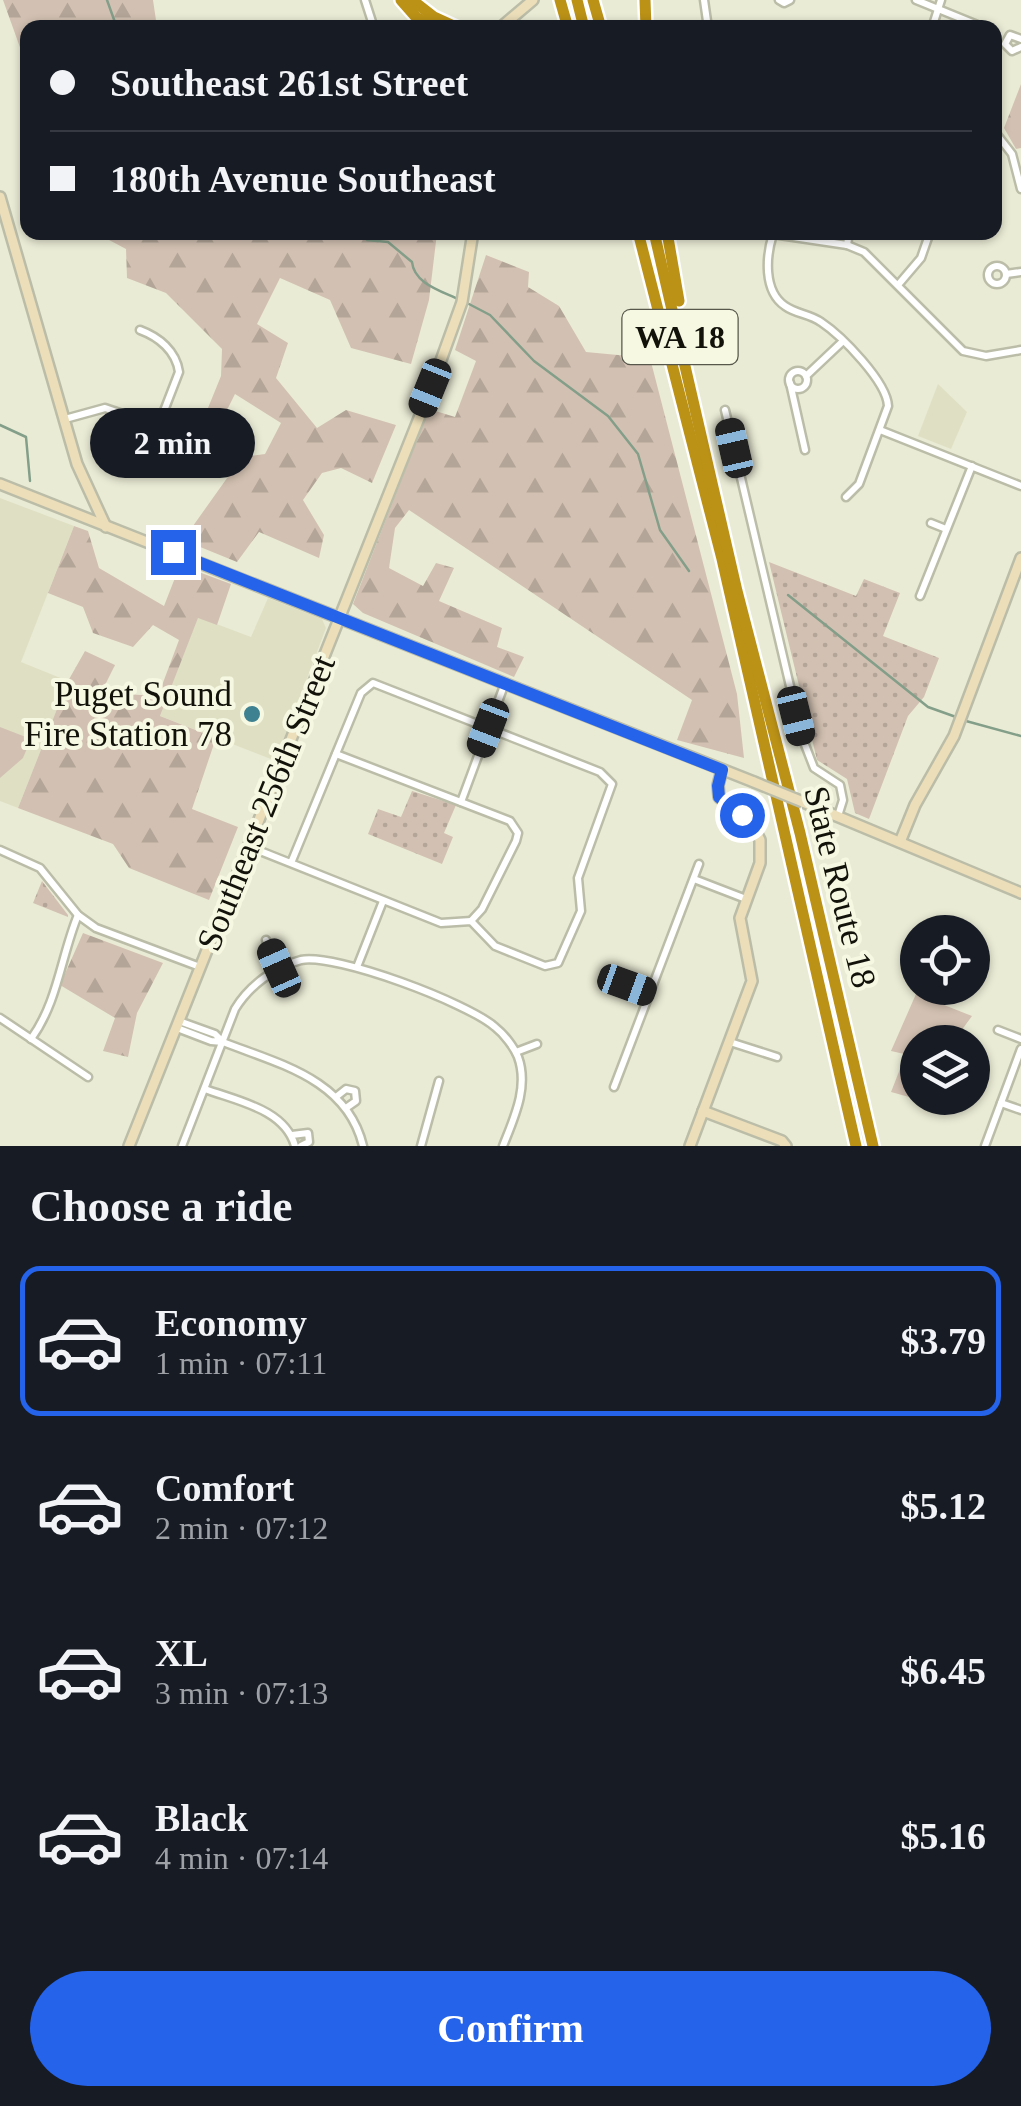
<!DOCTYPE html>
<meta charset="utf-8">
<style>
body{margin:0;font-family:Georgia,serif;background:#242831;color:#f1f3f6;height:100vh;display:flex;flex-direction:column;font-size:38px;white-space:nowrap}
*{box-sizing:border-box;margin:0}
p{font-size:32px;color:#9ea1a6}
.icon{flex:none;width:55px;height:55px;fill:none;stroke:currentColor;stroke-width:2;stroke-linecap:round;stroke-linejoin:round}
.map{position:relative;height:1146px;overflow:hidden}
.sheet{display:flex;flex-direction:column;background:#171b24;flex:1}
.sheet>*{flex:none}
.banner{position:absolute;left:20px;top:20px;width:982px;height:220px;border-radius:20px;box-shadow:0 2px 8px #0004;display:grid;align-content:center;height:220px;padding:0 30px;background:#171b24}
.controls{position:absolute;left:900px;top:915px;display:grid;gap:20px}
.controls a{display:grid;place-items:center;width:90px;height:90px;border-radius:50%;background:#171b24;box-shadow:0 2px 8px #0004;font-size:50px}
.end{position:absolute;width:45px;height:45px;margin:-22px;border:12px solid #2563eb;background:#fff;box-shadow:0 0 0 5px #fff}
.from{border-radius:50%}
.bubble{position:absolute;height:70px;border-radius:35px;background:#171b24;box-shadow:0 2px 8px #0004;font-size:32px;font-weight:800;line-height:70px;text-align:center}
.car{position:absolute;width:30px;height:60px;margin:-30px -15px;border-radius:12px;box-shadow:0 0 8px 2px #0007;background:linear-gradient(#222 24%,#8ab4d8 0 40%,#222 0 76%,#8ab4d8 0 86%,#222 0)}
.banner b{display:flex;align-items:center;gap:35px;height:95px;font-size:38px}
.banner b+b{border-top:2px solid #363941}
.banner i{width:25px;height:25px;background:#f1f3f6}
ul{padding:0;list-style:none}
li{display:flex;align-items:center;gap:30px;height:150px;margin:0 20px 15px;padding:0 10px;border:5px solid transparent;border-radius:20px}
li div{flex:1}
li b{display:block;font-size:38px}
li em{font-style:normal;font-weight:800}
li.active{border-color:#2563eb}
li>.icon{width:90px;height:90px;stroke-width:1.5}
h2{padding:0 30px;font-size:45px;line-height:120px}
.cta{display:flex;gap:20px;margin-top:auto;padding:20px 30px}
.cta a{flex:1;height:115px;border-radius:60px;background:#2563eb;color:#fff;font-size:40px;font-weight:800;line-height:115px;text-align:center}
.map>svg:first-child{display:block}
.built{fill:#dfe0c3}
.grass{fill:url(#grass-dots)}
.forest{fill:url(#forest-firs)}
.garden{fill:#d2c1b2}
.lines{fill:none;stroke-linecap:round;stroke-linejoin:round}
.stream{stroke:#839e89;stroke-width:2.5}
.street-casing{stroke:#bcbda8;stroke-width:11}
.secondary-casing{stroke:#bcbda8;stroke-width:14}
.highway-casing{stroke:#fff;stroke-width:16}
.street{stroke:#fff;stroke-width:6}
.secondary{stroke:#ebdeb9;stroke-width:9}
.highway{stroke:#bb9216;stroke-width:11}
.secondary-bridge-casing{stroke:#bcbda8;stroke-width:14;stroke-linecap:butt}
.secondary-bridge{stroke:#ebdeb9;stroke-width:9}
.route{stroke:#2563eb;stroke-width:12}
.poi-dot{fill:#3e8191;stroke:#f7f8e2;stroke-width:4}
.labels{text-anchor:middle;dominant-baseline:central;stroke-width:8;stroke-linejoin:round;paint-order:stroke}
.shield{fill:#f7f8e2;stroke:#57574c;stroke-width:2.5}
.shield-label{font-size:32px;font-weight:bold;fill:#12120b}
.poi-label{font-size:35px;fill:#12120b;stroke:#f7f8e2;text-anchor:end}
.street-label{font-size:35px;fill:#12120b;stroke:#f7f8e2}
</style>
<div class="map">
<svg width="1021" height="1146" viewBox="0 0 1021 1146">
<defs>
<pattern id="grass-dots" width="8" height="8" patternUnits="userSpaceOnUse" patternTransform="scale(2.5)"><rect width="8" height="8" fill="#d2c1b2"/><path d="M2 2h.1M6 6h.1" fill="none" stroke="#b3a598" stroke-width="1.8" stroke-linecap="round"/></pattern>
<pattern id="forest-firs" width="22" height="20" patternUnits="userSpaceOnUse" patternTransform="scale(2.5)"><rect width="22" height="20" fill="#d2c1b2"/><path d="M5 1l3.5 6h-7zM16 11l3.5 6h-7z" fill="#b3a598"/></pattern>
</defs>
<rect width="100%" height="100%" fill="#eaebd5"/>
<!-- built -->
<g class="built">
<path d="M938,384L967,412L951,449L918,436Z"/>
<path d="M0,498L74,526L21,662L68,681L18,808L0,801Z"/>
<path d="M268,598L322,619L326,628L276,761L160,716L198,617L251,637Z"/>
</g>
<!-- grass -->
<g class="grass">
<path d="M769,562L856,596L864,579L900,593L883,636L939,658L924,697L908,716L869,819L855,813L847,779L817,760Z"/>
<path d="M412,791L456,805L444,833L453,837L442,864L368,834L378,809L401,817Z"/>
<path d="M42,881L68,915V917L33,903Z"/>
</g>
<!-- forest -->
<g class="forest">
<path d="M3,0H153L157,27L28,28L27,67Z"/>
<path d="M1021,84V148L1016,149L1004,128Z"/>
<path d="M94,232L437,233L429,300L411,364L351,348L330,300L280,278L257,324L288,343L276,378L317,428L346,410L396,425L372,483L341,468L322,473L303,500L324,535L319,558L259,532L237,562L183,540L242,457L265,454L281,423L235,394L216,432L199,430L221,376L222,349L166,293L127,278L126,249Z"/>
<path d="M486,255L529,272L528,287L559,306L586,352L650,358L737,694L744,758L677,740L692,700L409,510L395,528L389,568L423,586L436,563L454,568L439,601L502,628L497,647L524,657L514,677L363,613L353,604L429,409L455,417L476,361L455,350Z"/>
<path d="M74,526L88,531L99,568L164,606L180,565L231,584L217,625L198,618L160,716L216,738L192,809L238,827L209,900L129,868L113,844L18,808L68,681L85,651L115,665L105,685L124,694L158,696L179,640L153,625L133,647L93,633L83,607L48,593Z"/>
<path d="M83,933L163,963L137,1013L128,1057L103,1051L115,1018L60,985Z"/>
</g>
<!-- garden -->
<g class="garden">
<path d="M0,727L31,739L23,758L0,778Z"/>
<path d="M916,994L972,1016L953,1042H918V1098H954L949,1108L891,1092L900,1069L913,1056L891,1051Z"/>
</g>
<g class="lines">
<!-- stream -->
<g class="stream">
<path d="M107,0L117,28"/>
<path d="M360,232L367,240L388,242L412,262C414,284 442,291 460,300"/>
<path d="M467,303L490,315L534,361L608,416L638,454L660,530L689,571"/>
<path d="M0,425L26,437L30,481"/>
<path d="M788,595L928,707L956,717"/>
<path d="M966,721L1021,736"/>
</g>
<defs>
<g id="street">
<path d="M365,0L374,28"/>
<path d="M704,0L708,28"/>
<path d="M779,0L784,3L790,0"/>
<path d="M916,0L985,28"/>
<path d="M932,28L941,0"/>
<path d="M1021,39L1010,35L1005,44L1012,51L1021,47"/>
<path d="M995,132L1012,154L1021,189"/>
<path d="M771,232L773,234C766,256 763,291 785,306C796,314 810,314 821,322C842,336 887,382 888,406L859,484L846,497"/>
<path d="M773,234L847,245L864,252L963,351L986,356L1021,350"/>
<path d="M847,245L849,232"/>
<circle cx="997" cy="275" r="9"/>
<path d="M1006,274L1021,272"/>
<path d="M898,285L921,258L930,232"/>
<circle cx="798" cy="380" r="9"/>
<path d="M806,376L842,342"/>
<path d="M790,383L805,450"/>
<path d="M725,410L802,737L814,768L840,785L843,800L838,816"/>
<path d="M65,419L105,408L158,426"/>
<path d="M880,430L1021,486"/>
<path d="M134,469L145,460L179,372C176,351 159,337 140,330"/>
<path d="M931,523L946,529"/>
<path d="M920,596L972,466"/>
<path d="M336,754L510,821L518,833L516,841L482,909L471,921"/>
<path d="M461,802L505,683"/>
<path d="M250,847L441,923L471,921L495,946L545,966L558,963L581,911L578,878L612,784L600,772L373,683L361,693L291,863"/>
<path d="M0,850L40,868L78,915L96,928L200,967"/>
<path d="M694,879L746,899"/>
<path d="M266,940L279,969"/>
<path d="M357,967L383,901"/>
<path d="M604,977L650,993"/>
<path d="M0,1018L88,1077"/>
<path d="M177,1028L211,1041L223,1042L215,1034L179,1021"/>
<path d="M998,1030L1021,1039"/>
<path d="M31,1039C58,1002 61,956 78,915"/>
<path d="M223,1042C279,1064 347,1079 363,1146"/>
<path d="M730,1042L777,1057"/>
<path d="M516,1052L537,1044"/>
<path d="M614,1087L699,864"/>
<path d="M205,1089C237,1101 285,1109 295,1146"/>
<path d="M336,1097L346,1089L355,1091L356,1101L346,1108"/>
<path d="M1001,1103L1021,1110"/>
<path d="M292,1135L308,1133L309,1142L301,1146"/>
<path d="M182,1146L235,1009C249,986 274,967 301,960C336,953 468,1003 495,1027C504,1034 514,1047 518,1057C529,1087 514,1118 503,1146"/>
<path d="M421,1146L439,1081"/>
<path d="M985,1146L1021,1049"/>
</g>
<g id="secondary">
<path d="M500,28L533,0"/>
<path d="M0,197L77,464L106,527"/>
<path d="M0,484L754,782"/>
<path d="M803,802L1021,893"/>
<path d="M900,842L915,805L954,736L1021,558"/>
<path d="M703,1111L782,1141L786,1146"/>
<path d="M129,1146L431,388L462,302L473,232"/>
<path d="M690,1146L752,981L740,918L760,863V840L752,824L719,797L718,785L722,770"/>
</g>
<g id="highway">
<path d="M401,0L416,17L435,28"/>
<path d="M412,0L434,17L458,28"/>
<path d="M560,0L568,28"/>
<path d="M577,0L584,28"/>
<path d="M593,0L601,28"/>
<path d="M645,0L646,28"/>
<path d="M638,232L722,559L856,1146"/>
<path d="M654,232L737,591L800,833L873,1146"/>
<path d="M667,232L679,301"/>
</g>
</defs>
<!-- street casing -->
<use href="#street" class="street-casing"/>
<!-- secondary casing -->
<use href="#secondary" class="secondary-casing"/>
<!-- highway casing -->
<use href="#highway" class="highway-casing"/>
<!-- street -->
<use href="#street" class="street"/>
<!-- secondary -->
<use href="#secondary" class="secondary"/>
<!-- highway -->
<use href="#highway" class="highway"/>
<defs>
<path id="secondary-bridge" d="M754,782L803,802"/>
</defs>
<!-- secondary-bridge casing -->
<use href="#secondary-bridge" class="secondary-bridge-casing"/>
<!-- secondary-bridge -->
<use href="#secondary-bridge" class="secondary-bridge"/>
</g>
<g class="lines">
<!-- route -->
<path class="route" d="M173,552L722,770L718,786L719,797L742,815"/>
</g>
<!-- markers -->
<circle class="poi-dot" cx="252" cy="714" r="10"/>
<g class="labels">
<!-- shield labels -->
<rect class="shield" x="622.5" y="310" width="115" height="54" rx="8"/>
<g class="shield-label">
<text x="680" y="337">WA 18</text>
</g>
<!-- poi labels -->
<g class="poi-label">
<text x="232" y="694">Puget Sound<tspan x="232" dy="40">Fire Station 78</tspan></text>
</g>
<!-- street labels -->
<g class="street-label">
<text transform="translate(266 803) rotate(-68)">Southeast 256th Street</text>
<text transform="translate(840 887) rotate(76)">State Route 18</text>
</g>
</g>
</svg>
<div class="controls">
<a><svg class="icon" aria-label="locate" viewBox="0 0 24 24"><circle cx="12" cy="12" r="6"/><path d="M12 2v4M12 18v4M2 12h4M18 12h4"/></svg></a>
<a><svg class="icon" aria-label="layers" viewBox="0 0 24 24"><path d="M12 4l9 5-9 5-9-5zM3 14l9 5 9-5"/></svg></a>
</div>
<i class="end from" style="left:742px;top:815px"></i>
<i class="end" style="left:173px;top:552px"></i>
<div class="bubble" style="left:90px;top:408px;width:165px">2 min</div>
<i class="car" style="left:430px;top:388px;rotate:202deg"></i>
<i class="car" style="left:734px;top:448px;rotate:347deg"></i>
<i class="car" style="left:796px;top:716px;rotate:166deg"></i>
<i class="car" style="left:488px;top:728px;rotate:201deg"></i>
<i class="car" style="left:279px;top:968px;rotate:336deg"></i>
<i class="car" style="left:627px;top:985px;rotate:110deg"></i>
<div class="banner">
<b><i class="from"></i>Southeast 261st Street</b>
<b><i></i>180th Avenue Southeast</b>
</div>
</div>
<section class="sheet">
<h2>Choose a ride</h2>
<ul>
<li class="active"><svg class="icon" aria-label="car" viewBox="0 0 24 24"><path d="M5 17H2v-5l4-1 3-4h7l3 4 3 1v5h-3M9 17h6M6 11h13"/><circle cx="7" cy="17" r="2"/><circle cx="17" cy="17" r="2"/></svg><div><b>Economy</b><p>1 min · 07:11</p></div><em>$3.79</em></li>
<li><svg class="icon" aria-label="car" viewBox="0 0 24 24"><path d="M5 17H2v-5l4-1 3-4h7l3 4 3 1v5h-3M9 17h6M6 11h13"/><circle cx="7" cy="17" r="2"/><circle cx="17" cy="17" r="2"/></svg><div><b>Comfort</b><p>2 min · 07:12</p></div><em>$5.12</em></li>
<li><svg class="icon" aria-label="car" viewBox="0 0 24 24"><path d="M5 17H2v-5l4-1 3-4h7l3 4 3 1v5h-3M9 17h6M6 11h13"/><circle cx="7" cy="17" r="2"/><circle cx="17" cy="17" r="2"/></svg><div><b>XL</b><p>3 min · 07:13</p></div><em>$6.45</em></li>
<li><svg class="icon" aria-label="car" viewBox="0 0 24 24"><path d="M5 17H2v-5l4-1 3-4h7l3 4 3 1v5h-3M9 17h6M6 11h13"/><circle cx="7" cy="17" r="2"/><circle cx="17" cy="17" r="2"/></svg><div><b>Black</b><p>4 min · 07:14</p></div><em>$5.16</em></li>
</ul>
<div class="cta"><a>Confirm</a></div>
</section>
